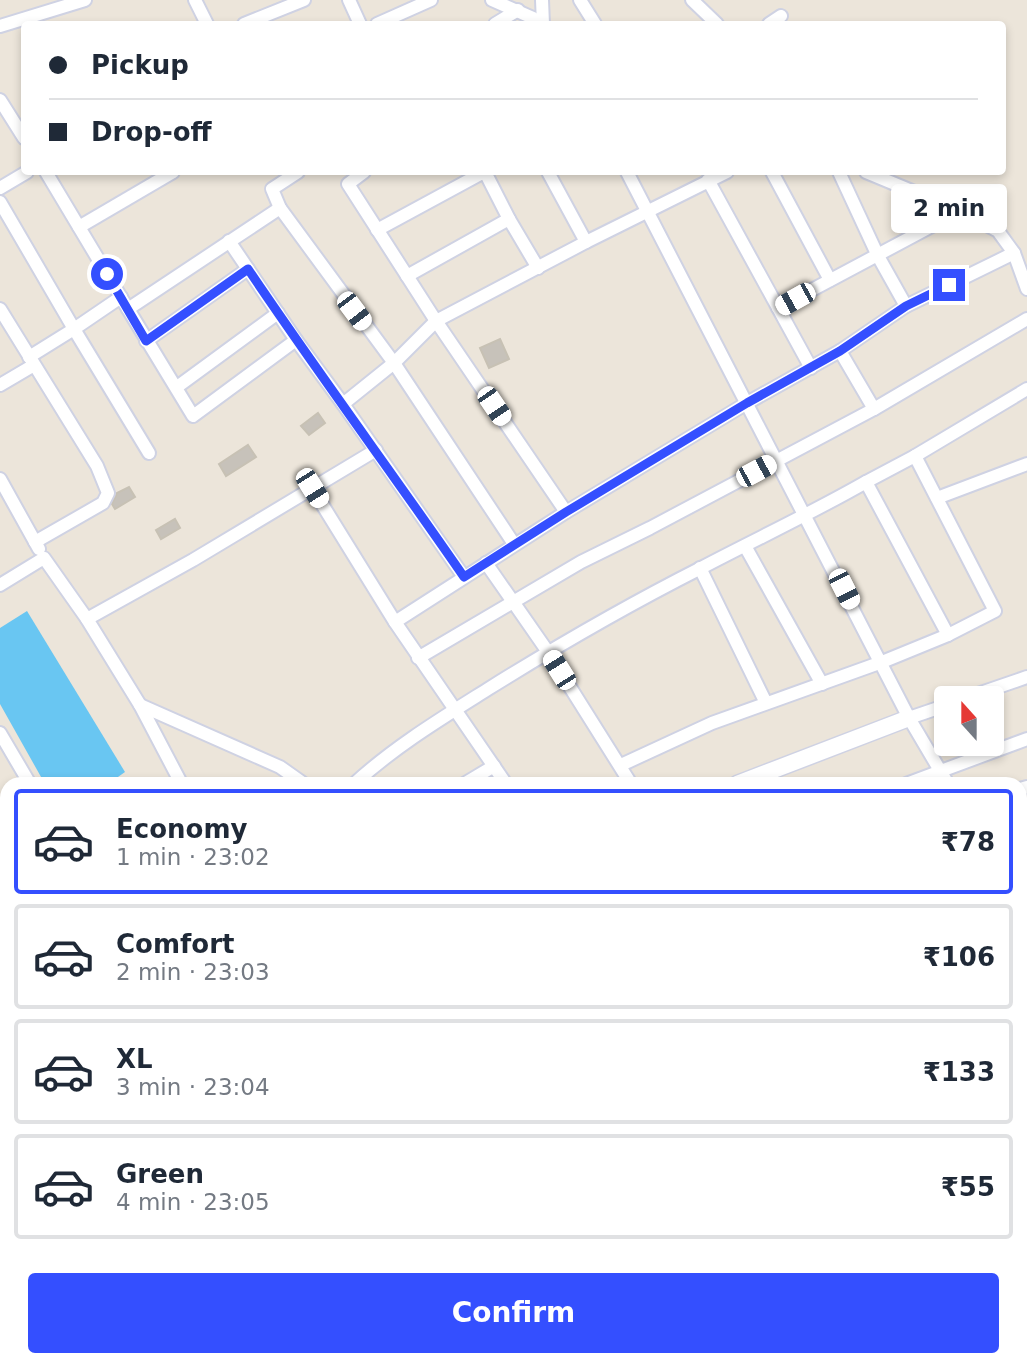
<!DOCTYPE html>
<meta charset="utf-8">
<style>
body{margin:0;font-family:"DejaVu Sans",sans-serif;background:#f2f2f3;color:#1f2937;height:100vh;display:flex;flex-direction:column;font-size:26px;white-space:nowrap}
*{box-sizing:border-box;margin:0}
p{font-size:23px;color:#747a83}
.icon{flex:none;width:38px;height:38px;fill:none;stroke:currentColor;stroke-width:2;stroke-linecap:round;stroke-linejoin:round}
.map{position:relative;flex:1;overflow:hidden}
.panel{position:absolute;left:0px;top:777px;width:1027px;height:590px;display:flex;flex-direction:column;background:#fff;border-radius:21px 21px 0 0;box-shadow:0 4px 10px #0003}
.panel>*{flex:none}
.hud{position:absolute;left:21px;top:21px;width:985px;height:154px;border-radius:7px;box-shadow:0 4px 10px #0003;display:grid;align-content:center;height:154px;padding:0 28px;background:#fff}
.needle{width:46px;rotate:339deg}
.buttons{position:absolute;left:934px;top:686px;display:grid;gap:14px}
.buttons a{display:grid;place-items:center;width:70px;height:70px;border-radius:7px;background:#fff;box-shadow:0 4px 10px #0003;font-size:35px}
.end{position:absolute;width:32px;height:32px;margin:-16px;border:9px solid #344fff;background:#fff;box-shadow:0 0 0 4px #fff}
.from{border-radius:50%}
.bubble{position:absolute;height:49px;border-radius:7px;background:#fff;box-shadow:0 4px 10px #0003;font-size:23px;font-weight:600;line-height:49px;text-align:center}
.car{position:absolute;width:21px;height:42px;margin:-21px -10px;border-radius:9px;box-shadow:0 0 5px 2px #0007;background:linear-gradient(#fff 24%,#345 0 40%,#fff 0 76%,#345 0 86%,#fff 0)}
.hud b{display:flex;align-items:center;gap:24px;height:66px;font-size:26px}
.hud b+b{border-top:2px solid #e0e1e3}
.hud i{width:18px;height:18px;background:#1f2937}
ul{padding:12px 0 0;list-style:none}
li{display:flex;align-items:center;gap:21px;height:105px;margin:0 14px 10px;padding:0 14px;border:4px solid #e0e1e3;border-radius:7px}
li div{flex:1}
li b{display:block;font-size:26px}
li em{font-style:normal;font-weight:600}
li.active{border-color:#344fff}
li>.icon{width:63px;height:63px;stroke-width:1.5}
.cta{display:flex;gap:14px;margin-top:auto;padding:14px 28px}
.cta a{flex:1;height:80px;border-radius:7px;background:#344fff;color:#fff;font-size:28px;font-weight:600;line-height:80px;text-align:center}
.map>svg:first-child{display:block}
.water{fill:#69c6f2}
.building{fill:#c7c2ba;stroke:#c7c1b4;stroke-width:2}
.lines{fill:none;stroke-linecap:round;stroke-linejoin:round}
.minor-casing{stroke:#cfd2e3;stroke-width:16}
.tertiary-casing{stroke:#cfd2e3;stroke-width:19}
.minor{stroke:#fff;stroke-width:12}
.tertiary{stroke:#fff;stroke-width:16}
.route{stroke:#344fff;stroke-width:9}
</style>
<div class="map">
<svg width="1027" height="1366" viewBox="0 0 1027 1366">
<rect width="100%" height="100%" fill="#ece5da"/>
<!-- water -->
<g class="water">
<path d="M27,611L125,772L108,784H45L0,704V628Z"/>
<path d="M0,1005L7,1019V1158L0,1162Z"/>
<path d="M639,1360H811L801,1366H644Z"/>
</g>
<!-- building -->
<g class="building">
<path d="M500,339L509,359L489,368L480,348Z"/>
<path d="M318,413L325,423L309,435L301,426Z"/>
<path d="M248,445L256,457L226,476L219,464Z"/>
<path d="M129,487L135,497L115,509L112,504L117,493Z"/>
<path d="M175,519L180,528L161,539L156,530Z"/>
</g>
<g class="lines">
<defs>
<g id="minor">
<path d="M195,0L207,24"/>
<path d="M349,0L360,24"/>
<path d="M492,0L533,18L541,24"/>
<path d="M542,0L543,24"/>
<path d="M580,0L595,24"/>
<path d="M692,0L717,24"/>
<path d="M244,24L304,0"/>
<path d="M377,24L431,0"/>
<path d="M495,24L518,10"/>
<path d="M769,24L781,16"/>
<path d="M0,26L85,0"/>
<path d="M0,100L24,138"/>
<path d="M46,172L128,309L280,208L394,363L514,544"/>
<path d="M364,172L348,184L436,321L566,512"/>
<path d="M485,172L509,219"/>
<path d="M548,172L586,242"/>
<path d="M627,172L909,718L948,784"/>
<path d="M772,172L830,280"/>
<path d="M839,172L878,256L906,306"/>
<path d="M708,180L811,368"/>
<path d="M0,188L27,172"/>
<path d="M0,202L74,329L121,297"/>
<path d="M280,208L272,189L298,172"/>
<path d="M79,227L173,172"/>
<path d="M377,230L484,172"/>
<path d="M1014,253L1027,289"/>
<path d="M407,276L509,219L538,268"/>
<path d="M778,308L960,211"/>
<path d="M0,309L97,466L108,493L103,503L35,542"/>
<path d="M128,309L193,416L296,340L229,241"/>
<path d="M296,340L343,404L464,577"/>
<path d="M146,341L248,269"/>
<path d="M29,357L74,329L149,453"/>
<path d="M0,385L34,365"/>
<path d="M177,387L278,313"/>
<path d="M343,404L394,363L436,321L586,242L727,172"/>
<path d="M874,409L1027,319"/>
<path d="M915,456L1027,389"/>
<path d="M0,479L39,549"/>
<path d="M866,482L915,456L995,611L948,635"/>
<path d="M312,488L395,622"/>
<path d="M937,498L1027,464"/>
<path d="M745,546L822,684"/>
<path d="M486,563L548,652L631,784"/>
<path d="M700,568L766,703"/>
<path d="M0,585L44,558L87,619"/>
<path d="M418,658L581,562L650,528L874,409L840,351"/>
<path d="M966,698L1027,677"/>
<path d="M140,705L87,619L193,560L376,450"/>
<path d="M909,718L947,705"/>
<path d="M0,733L30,784"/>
<path d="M181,783L140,705L280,767L304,784"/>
<path d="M354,784C394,747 442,718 488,689C557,646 628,605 701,568C756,539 812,513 866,482L948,635L882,662L712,723L621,765"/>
<path d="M464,784L494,766"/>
<path d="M506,784L395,622L566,512L747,403L840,351L906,306L1014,253L998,231L960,211L866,172"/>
<path d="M906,784L1027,739"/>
<path d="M1020,789L1027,787"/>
<path d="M1020,836L1027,833"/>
<path d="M0,891L7,887"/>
<path d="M1020,924L1027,937"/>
<path d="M1020,1040L1027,1037"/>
<path d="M1020,1114L1027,1111"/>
<path d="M1020,1162L1027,1169"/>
<path d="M0,1240L7,1252"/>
<path d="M1020,1243L1027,1251"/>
<path d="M0,1272L7,1269"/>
<path d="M0,1329L7,1324"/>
<path d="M1020,1331L1027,1325"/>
<path d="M347,1360L351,1366"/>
<path d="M388,1360L393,1366"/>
<path d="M863,1360L869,1366"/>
<path d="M246,1366L255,1360"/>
<path d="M431,1366L439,1360"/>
<path d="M841,1366L846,1360"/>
<path d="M902,1366L909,1360"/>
<path d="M979,1366L986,1360"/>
</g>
<g id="tertiary">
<path d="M737,784L909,718"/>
<path d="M0,1179L7,1175"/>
</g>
</defs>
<!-- minor casing -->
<use href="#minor" class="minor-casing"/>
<!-- tertiary casing -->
<use href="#tertiary" class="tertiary-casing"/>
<!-- minor -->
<use href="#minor" class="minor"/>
<!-- tertiary -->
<use href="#tertiary" class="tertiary"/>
</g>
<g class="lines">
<!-- route -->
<path class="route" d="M107,274L146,341L248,269C318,373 393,474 464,577L566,512L747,403L840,351L906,306L949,285"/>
</g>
</svg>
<div class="buttons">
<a><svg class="needle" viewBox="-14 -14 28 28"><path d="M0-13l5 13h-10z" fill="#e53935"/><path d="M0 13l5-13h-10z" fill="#747a83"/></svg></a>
</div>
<i class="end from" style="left:107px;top:274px"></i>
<i class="end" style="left:949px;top:285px"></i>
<div class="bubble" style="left:891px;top:184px;width:116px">2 min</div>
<i class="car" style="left:795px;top:299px;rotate:241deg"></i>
<i class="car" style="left:354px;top:311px;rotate:143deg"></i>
<i class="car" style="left:494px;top:406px;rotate:146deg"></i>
<i class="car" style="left:756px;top:471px;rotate:62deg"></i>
<i class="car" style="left:312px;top:488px;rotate:148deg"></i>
<i class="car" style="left:844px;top:589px;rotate:153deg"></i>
<i class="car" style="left:559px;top:670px;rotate:328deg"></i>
<div class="hud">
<b><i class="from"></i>Pickup</b>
<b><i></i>Drop-off</b>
</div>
<section class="panel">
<ul>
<li class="active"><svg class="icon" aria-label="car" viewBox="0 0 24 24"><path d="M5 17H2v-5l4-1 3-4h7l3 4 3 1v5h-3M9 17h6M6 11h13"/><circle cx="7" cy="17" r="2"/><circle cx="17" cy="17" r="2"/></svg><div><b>Economy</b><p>1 min · 23:02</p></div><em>₹78</em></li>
<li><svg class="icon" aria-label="car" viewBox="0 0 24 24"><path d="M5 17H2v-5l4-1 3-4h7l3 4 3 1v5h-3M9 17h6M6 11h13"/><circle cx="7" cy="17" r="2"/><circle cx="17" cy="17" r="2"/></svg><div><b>Comfort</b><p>2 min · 23:03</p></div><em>₹106</em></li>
<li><svg class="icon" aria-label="car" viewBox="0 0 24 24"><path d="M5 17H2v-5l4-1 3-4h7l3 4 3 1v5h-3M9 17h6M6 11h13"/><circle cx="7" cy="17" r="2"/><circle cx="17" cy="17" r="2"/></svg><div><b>XL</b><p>3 min · 23:04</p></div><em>₹133</em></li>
<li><svg class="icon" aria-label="car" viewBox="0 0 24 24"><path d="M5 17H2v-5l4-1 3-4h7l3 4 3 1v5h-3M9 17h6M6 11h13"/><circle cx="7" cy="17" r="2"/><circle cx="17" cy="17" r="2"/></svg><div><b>Green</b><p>4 min · 23:05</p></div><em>₹55</em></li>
</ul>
<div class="cta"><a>Confirm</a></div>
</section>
</div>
